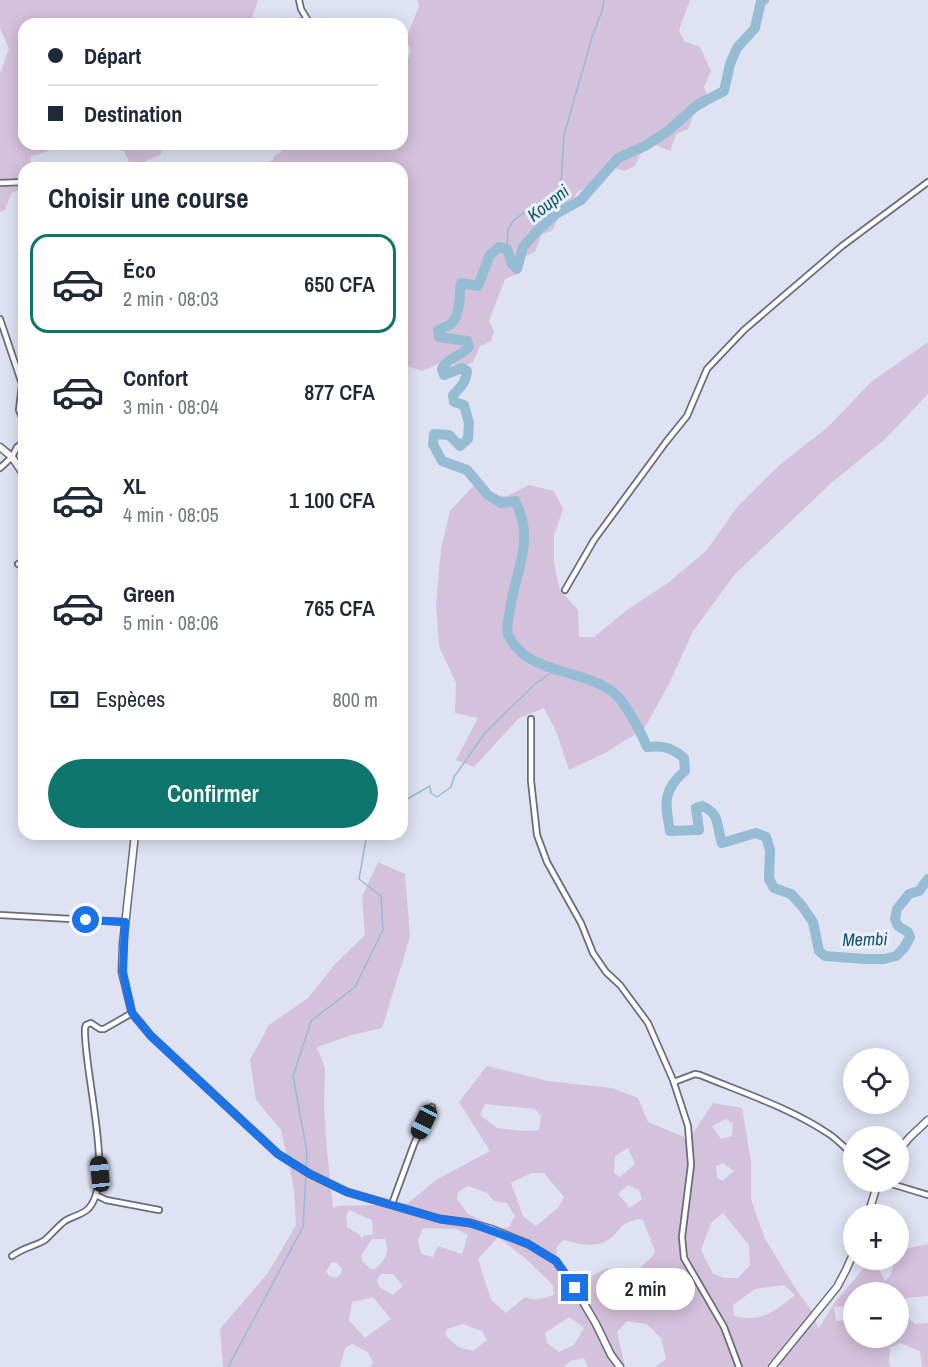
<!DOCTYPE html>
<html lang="fr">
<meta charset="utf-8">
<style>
body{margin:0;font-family:"Archivo Narrow",sans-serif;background:#f2f2f3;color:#1f2937;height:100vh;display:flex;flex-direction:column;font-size:22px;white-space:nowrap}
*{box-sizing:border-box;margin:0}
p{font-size:20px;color:#747a83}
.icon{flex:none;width:33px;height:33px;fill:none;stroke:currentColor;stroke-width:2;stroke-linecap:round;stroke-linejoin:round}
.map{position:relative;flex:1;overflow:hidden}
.side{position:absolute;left:18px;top:162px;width:390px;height:678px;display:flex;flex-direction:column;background:#fff;border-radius:18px;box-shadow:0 3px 15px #0003}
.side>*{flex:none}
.top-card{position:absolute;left:18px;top:18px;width:390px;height:132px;border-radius:18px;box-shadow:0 3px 15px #0003;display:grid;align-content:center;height:132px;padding:0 30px;background:#fff}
.controls{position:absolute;left:843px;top:1048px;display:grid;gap:12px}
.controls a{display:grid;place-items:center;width:66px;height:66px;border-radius:50%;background:#fff;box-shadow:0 3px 15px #0003;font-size:30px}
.end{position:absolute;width:27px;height:27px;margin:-14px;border:8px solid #1a73e8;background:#fff;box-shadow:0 0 0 3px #fff}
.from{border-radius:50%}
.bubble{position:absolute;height:42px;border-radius:21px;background:#fff;box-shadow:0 3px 15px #0003;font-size:20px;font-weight:600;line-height:42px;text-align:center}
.car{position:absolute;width:18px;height:36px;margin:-18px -9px;border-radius:8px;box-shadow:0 0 4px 2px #0007;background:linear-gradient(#222 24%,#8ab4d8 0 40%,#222 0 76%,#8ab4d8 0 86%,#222 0)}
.top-card b{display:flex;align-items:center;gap:21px;height:57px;font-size:22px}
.top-card b+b{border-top:2px solid #e0e1e3}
.top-card i{width:15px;height:15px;background:#1f2937}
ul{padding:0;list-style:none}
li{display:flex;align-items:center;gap:18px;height:99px;margin:0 12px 9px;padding:0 18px;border:3px solid transparent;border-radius:18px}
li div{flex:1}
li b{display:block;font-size:22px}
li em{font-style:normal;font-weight:600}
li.selected{border-color:#0f766e}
li>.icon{width:54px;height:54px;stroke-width:1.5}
h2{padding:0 30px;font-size:27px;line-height:72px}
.pay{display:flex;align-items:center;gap:15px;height:66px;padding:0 30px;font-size:22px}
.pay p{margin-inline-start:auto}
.primary-button{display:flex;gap:12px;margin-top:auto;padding:12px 30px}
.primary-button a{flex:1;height:69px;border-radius:36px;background:#0f766e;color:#fff;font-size:24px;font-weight:600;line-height:69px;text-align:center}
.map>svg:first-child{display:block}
.green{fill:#d4c1dc;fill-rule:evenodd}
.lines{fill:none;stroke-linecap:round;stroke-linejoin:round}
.stream{stroke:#95bcd2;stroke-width:1.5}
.river{stroke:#95bcd2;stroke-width:10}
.minor-casing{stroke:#696d7b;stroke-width:8}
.tertiary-casing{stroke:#696d7b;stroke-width:9}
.minor{stroke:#fff;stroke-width:4.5}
.tertiary{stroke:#fff;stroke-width:6}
.route{stroke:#1a73e8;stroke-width:8}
.labels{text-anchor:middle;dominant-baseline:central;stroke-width:6;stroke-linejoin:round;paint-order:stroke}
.water-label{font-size:18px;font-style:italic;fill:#0e5473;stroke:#eceffc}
</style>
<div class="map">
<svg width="928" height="1367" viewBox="0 0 928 1367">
<rect width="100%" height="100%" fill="#dee2f2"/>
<!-- green -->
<g class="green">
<path d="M0,0H258L252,18L240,24H24V144H59L46,152L31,156L30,168H24V188L11,193L5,210L0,212V73L9,49L0,28Z"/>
<path d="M417,0H690L679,30L684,41L700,47L711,71L704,87L709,99L706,107L694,112L688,129L676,134L670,151L653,144L642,149L635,166L624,171L607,165L601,181L577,192L571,208L559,214L553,230L541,235L535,252L523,257L517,274L505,279L489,321L494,332L491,341L480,346L473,362L462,367L445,361L422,371L405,365L402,366V168H261L262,166L273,160L275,155L282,152L280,144H402V75L411,51L406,39L419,6Z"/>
<path d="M106,144H165L160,155L137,165L129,162L124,151Z"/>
<path d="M928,342V394L885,439L830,484L735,574L693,631L669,684L644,729L605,753L569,770L556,731L544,708L519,718L474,767L456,760L478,718L455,713L456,683L439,646L436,605L441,549L450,511L478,481L485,495L507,496L529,485L554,491L563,509L554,535V564L560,590L578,610L579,637H594L627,610L668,583L706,551L738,506L782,463L828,427L871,382Z"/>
<path d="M378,862L405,874L410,937L382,1028L352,1035L317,1047L325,1069L324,1106L327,1151L333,1208L339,1206L407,1204L436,1180L490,1151L459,1102L487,1066L548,1081L612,1088L638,1098L648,1122L689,1139L713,1103L742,1108L751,1162V1199L765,1239L795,1288L814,1314L818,1329L836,1301L871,1260H898L899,1250L928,1244V1296L906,1298L901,1310L915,1324L928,1323V1367H922L920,1351L900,1343L890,1348L889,1364L892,1367H783L769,1361L767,1367H655L666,1359L661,1338L647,1324L627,1321L617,1332L625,1367H588L584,1358L570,1361L564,1367H370L373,1363L368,1352L352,1344L345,1348L340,1367H223L220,1329L268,1273L296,1225L294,1188L281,1130L256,1100L250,1060L269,1025L308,998L336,963L365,935L362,897ZM485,1104L535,1109L541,1116L539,1130L525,1131L497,1128L480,1115ZM726,1119L733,1123L732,1136L721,1139L712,1126ZM628,1148L635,1164L620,1177L614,1173L615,1156ZM723,1163L734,1171L722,1181L717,1177L716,1166ZM531,1173H544L564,1197L558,1208L536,1226L523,1216L511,1183ZM628,1185L639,1190L642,1199L630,1208L618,1194ZM468,1186L487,1193L494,1201L507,1203L515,1216L509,1227L500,1229L468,1214L457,1199L458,1192ZM349,1210L372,1220L373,1234L363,1236L362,1239L360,1235L347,1227L346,1216ZM723,1213L749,1245L750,1265L738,1278H725L713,1274L701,1250L711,1223ZM638,1219L643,1220L655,1251L653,1256L636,1272L607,1268L588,1278L577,1280L567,1274L556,1261L557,1246L564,1240C580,1244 597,1249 611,1238C624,1227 617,1225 638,1219ZM423,1228L456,1229L468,1235L462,1254L438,1246L433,1257L421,1254L418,1240ZM498,1237L525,1258L553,1285L554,1295L536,1300L525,1297L506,1313L491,1300L478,1259ZM372,1239H385C390,1253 386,1259 375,1269H370L362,1261L361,1256ZM332,1262L337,1263L342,1269L341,1274L336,1278L329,1276L326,1271ZM887,1262L893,1266L891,1275L885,1281L877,1266ZM381,1274H393L403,1286L393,1295L379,1287L377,1280ZM784,1285L795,1295C775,1311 762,1323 734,1316L733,1305L755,1289ZM854,1293H898V1338H854ZM373,1297L391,1319L365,1338L349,1320L352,1302ZM848,1306L852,1311L848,1320L836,1321L834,1307ZM569,1317L584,1328L574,1345L559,1352L547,1343L545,1333ZM463,1324L482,1331L487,1340L473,1351L458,1347L445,1335L447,1329Z"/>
</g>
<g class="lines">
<!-- stream -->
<g class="stream">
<path d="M507,249L508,229L513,221L526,211L550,198L561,184L564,135L593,34L602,11L604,0"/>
<path d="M402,802L430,786L431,793L437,797L451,787L454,777L485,733L535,684L557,669"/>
<path d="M306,1169L307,1152L293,1076L311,1021L355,987L383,930L381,896L359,879L367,834"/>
<path d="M228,1367L303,1227L306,1174"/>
</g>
<!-- river -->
<path class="river" d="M764,0L761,1L755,28L737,48L730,64L724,91L697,105L668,131L645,146L618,158L581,200L556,214L539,229L523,247L517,269L512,264L507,249L499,247L490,255L478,286L461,283C459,295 461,312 452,323C449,326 442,328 438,330L439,337L467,341L469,347C460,357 448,357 442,369L444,375L462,368L467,371C466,382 461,387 453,395L454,402L464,405L469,423L468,439L460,446L449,435L434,434L433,444L442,461L467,470L488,495L501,503L515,501C537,542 513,575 509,616C508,622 506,629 508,634C525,675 584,668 614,693C626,703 641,732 647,747C664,745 672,748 684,758L685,771C662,790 665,804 670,831L699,830L696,808L702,806C721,814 716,826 722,843L756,833L766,837L770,850L769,879L774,888L791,894L802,906L813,922L819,951L825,956L865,959H884L896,956L904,948L910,937L908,932L898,926L895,919L897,909L909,894L919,891L928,879"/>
<defs>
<g id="minor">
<path d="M299,0L301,9L310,24"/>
<path d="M0,183L24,182"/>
<path d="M0,319L22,384L19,410L24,422"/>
<path d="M0,468L12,457L17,447L24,442"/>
<path d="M18,564L24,561"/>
<path d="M565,590L594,540L666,442L687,416L707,369L744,330L842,246L928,182"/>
<path d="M531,719V781L537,835L547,862L581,923L593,953L606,972L620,985L648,1023L673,1080L688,1126L691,1165L682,1237L684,1258L724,1327L739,1367"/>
<path d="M0,915L125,922"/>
<path d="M674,1082L695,1074L700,1075C744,1093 790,1108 829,1134C838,1140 846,1149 854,1156"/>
<path d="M885,1182L928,1195"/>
<path d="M96,1195L106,1200L159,1210"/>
<path d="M392,1204L414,1144L432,1107"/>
<path d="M12,1256C24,1247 36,1246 45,1240C52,1234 58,1226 65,1221C72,1216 83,1215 89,1208C115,1179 83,1068 85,1028L86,1025L91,1023L100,1029H104L132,1013"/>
</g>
<g id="tertiary">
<path d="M0,447L12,457L24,475"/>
<path d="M135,834L123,944L122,972L132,1013L151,1036L278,1154L310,1174L347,1192L440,1219L470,1223L491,1229L528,1244L556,1261L575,1288L596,1324L611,1355L620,1367"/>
<path d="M898,1151L910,1137L928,1120"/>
<path d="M868,1215L878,1182"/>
<path d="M772,1367L837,1287L846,1270L854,1252"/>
</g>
</defs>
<!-- minor casing -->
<use href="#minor" class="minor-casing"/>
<!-- tertiary casing -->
<use href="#tertiary" class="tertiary-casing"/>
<!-- minor -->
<use href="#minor" class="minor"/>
<!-- tertiary -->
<use href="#tertiary" class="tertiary"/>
</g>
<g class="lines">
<!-- route -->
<path class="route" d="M86,920L125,922L123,972L132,1013L151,1036L278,1154L310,1174L347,1192L440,1219L470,1223L528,1244L556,1261L575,1288"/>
</g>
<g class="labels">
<!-- water labels -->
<g class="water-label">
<text transform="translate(548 203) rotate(-38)">Koupni</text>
<text transform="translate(865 939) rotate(-1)">Membi</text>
</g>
</g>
</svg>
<div class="controls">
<a><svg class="icon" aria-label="locate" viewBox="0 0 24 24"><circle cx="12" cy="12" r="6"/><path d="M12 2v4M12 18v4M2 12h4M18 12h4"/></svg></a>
<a><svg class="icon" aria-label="layers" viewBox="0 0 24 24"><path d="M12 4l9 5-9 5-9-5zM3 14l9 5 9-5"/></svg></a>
<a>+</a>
<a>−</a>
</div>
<i class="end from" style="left:86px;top:920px"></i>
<i class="end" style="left:575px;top:1288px"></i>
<div class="bubble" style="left:596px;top:1268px;width:99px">2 min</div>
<i class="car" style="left:424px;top:1122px;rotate:206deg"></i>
<i class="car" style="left:100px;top:1174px;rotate:354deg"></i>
<div class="top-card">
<b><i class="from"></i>Départ</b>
<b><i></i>Destination</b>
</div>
<section class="side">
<h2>Choisir une course</h2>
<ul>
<li class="selected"><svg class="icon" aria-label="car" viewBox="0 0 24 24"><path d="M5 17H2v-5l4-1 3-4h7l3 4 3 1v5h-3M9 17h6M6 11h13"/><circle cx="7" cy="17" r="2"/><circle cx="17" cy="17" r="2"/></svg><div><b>Éco</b><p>2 min · 08:03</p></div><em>650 CFA</em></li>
<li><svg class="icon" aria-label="car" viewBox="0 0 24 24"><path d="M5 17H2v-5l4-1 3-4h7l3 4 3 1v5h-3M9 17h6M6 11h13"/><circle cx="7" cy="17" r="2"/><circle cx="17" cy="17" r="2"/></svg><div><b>Confort</b><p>3 min · 08:04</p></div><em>877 CFA</em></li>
<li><svg class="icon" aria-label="car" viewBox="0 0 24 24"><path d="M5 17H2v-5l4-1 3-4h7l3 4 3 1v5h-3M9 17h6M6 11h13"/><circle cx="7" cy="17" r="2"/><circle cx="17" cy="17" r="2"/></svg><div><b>XL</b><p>4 min · 08:05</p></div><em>1 100 CFA</em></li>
<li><svg class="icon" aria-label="car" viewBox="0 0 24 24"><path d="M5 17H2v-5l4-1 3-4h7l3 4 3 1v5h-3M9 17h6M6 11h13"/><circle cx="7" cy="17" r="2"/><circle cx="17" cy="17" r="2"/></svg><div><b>Green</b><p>5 min · 08:06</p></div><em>765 CFA</em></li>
</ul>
<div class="pay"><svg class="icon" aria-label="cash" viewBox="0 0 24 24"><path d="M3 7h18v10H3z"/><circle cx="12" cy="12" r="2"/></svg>Espèces<p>800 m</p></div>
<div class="primary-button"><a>Confirmer</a></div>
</section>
</div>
